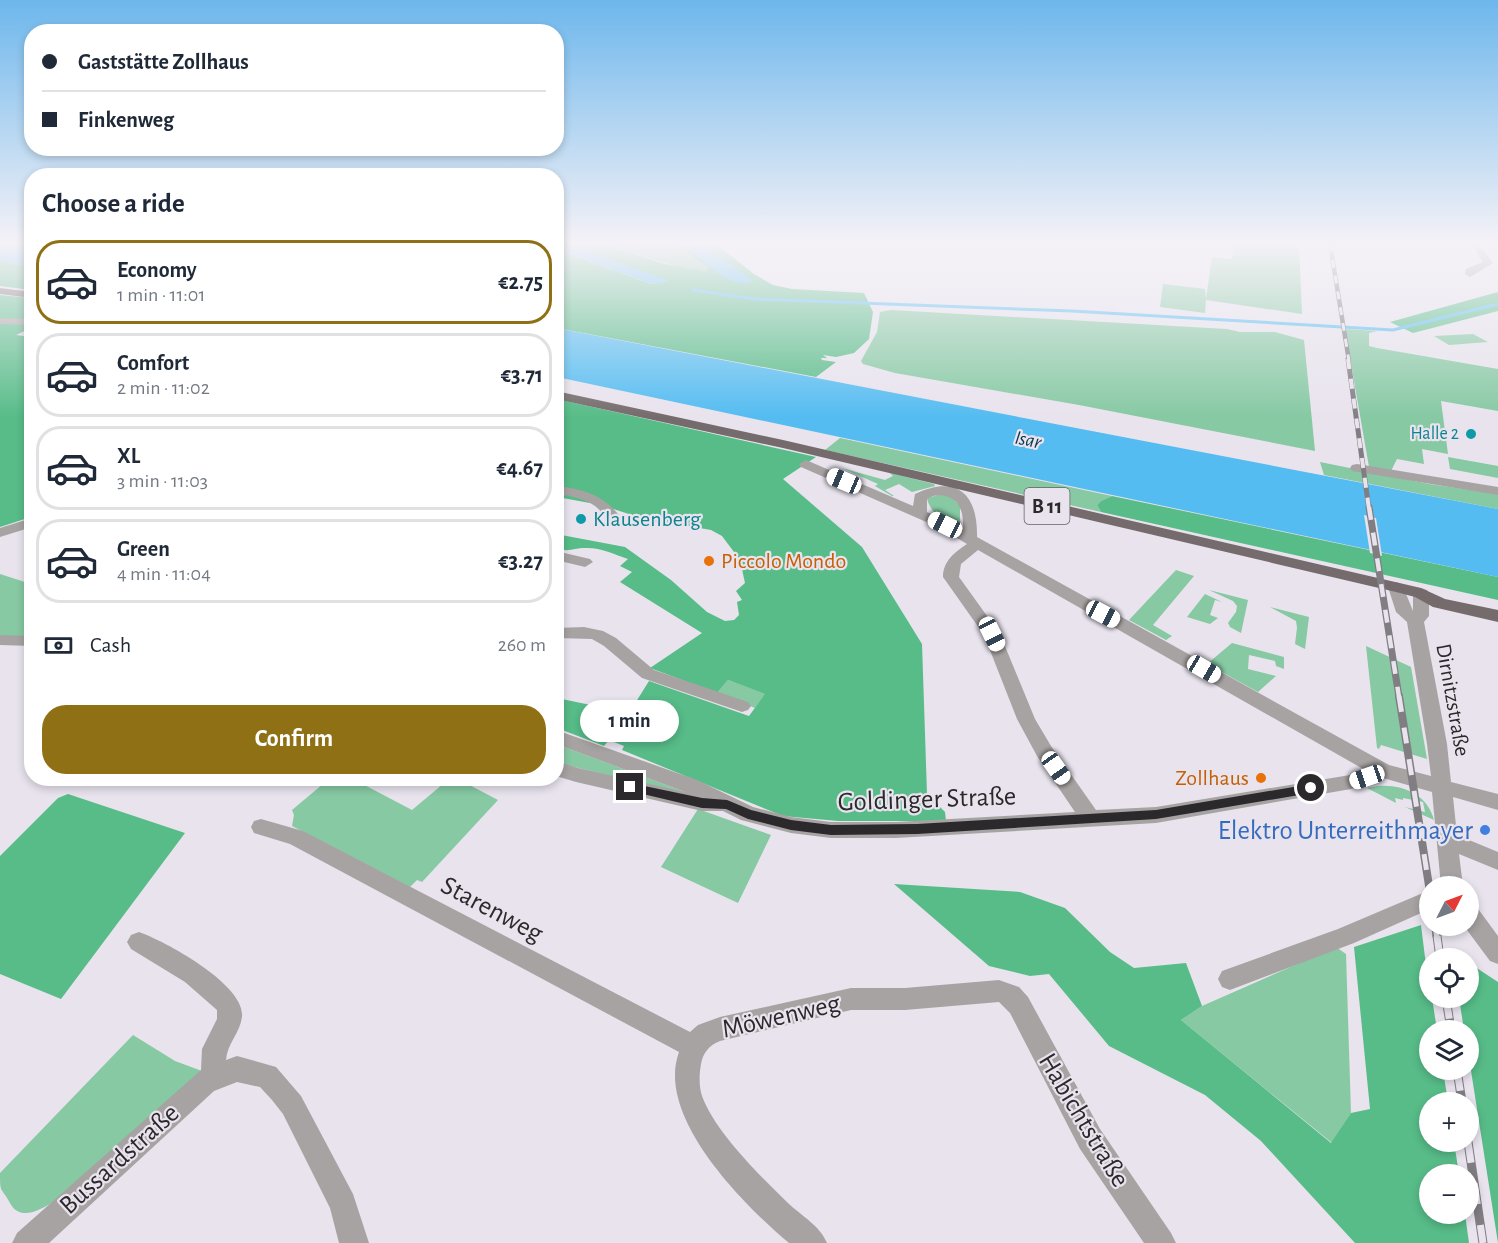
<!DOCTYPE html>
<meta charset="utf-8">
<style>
body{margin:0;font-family:"Alegreya Sans",sans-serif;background:#f2f2f3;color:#1f2937;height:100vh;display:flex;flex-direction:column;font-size:22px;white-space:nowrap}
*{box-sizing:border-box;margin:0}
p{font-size:20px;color:#747a83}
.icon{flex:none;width:33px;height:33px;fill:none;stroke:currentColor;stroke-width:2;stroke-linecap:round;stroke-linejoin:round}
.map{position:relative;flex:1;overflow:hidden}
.details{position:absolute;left:24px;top:168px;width:540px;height:618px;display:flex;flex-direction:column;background:#fff;border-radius:24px;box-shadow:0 3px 9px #0003}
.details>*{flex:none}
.guide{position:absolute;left:24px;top:24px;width:540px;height:132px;border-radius:24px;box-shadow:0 3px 9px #0003;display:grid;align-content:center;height:132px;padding:0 18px;background:#fff}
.needle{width:39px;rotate:48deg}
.buttons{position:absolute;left:1419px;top:876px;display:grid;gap:12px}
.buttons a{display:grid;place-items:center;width:60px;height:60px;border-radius:50%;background:#fff;box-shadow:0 3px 9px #0003;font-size:30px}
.end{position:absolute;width:27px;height:27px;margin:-14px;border:8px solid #2b292c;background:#fff;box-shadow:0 0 0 3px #fff}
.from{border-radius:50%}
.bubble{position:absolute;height:42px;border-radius:21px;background:#fff;box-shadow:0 3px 9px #0003;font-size:20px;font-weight:700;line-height:42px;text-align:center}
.car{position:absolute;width:18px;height:36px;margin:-18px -9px;border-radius:8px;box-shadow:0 0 4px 2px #0007;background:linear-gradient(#fff 24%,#345 0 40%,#fff 0 76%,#345 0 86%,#fff 0)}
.guide b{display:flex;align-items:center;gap:21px;height:57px;font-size:22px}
.guide b+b{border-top:2px solid #e0e1e3}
.guide i{width:15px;height:15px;background:#1f2937}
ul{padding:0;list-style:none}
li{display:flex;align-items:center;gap:18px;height:84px;margin:0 12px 9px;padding:0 6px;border:3px solid #e0e1e3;border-radius:24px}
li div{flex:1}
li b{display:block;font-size:22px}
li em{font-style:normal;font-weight:700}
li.active{border-color:#8f7014}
li>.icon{width:54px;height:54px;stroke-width:1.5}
h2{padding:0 18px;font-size:27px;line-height:72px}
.pay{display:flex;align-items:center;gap:15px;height:66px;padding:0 18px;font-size:22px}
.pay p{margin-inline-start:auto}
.button{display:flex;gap:12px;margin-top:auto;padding:12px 18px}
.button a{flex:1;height:69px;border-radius:24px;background:#8f7014;color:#fff;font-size:24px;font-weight:700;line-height:69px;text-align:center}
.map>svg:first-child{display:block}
.green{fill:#86c9a3}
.forest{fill:#57bc88}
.water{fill:#54bcf1}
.pier{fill:#e8e3ed}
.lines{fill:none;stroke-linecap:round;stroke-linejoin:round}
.stream{stroke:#54bcf1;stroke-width:3}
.street{fill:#a8a3a3;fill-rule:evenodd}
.primary{fill:#756b6c;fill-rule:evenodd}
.rail-far4-casing{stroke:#807d83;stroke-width:4.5}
.rail-far3-casing{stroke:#807d83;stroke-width:5}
.rail-far2-casing{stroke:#807d83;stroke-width:7}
.rail-far1-casing{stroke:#807d83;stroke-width:8}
.rail-casing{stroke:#807d83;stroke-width:9}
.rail-far4{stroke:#e8e3ed;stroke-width:3;stroke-dasharray:8;stroke-linecap:butt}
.rail-far3{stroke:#e8e3ed;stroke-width:4;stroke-dasharray:10;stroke-linecap:butt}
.rail-far2{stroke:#e8e3ed;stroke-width:4.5;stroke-dasharray:13;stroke-linecap:butt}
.rail-far1{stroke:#e8e3ed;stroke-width:5;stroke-dasharray:16;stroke-linecap:butt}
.rail{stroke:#e8e3ed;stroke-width:7;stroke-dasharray:21;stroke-linecap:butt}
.route{fill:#2b292c}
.culture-dot{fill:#0f9aa8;stroke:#e8e3ed;stroke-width:2}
.food-dot{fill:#e8710a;stroke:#e8e3ed;stroke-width:2}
.shop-dot{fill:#3f7fe0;stroke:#e8e3ed;stroke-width:2}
.labels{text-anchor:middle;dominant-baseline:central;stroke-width:4.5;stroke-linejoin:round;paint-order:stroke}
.far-culture-label{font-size:18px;fill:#0d838f;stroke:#e8e3ed;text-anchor:end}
.far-water-label{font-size:20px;font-style:italic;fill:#0b394e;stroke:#e8e3ed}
.shield{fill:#e8e3ed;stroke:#646166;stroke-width:1.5}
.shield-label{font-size:21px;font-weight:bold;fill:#2b292c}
.culture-label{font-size:22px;fill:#0d838f;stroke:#e8e3ed;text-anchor:start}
.food-label{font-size:22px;fill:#c56008;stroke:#e8e3ed;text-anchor:start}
.street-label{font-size:22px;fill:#2b292c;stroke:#e8e3ed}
.near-street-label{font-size:27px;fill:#2b292c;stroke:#e8e3ed}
.near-shop-label{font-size:27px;fill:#366cbe;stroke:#e8e3ed;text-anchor:end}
</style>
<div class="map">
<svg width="1498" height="1243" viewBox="0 0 1498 1243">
<rect width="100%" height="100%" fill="#e8e3ed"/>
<!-- green -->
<g class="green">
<path d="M602,244H672L708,267L706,272L692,271Z"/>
<path d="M1234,244H1299L1302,314L1206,300L1205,313L1160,307L1163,284L1205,289L1206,299L1212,257L1232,259Z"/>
<path d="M891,310L1227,329L1240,332H1275L1304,340L1315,451L1079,405L895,373L863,364L861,361L877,332L880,312Z"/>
<path d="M1345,329L1377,331L1369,333V346L1377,348L1498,369V411L1441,401L1448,454L1422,449L1424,464L1397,459L1391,471L1369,467Z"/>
<path d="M1473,334L1488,342L1449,345L1434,336Z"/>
<path d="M840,438L1112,496L1101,501L1097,505L1101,512L825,450Z"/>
<path d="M1448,457L1498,466V478L1450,469Z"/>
<path d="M1320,462L1429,484L1498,494V509L1324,475Z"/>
<path d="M842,468L885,480L893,476L890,473L934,484L935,486L912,492L899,484L885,490L894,496H892L875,486L878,484Z"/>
<path d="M938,495L950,496L960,506V525C947,529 929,511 927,498Z"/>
<path d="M1176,570L1194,576L1153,625L1172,636L1166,640L1129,620Z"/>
<path d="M0,574L31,584V637H0Z"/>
<path d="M1209,590L1248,600L1241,633L1230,627L1228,623L1236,612L1237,606L1233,601Z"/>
<path d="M1205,594L1222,602L1215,600L1210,615L1218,618L1210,624L1187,617Z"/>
<path d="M1270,607L1309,617L1305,649L1295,644L1297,628L1296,621Z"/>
<path d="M1232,643L1284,657V669L1276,666L1275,661L1249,655L1248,669L1276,676L1258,692L1207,664Z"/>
<path d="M1366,646L1411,667L1427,759L1381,745L1379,749L1377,748Z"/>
<path d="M728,680L766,694L755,708L717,693Z"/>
<path d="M556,744L701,798L558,763Z"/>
<path d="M329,779H353L412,810L449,779H458L498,800L422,882L417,880L410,887L292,826L294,815L292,810Z"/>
<path d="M1378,786C1403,784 1428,795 1434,820L1405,807L1425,812L1423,802L1403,798V800L1395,798L1396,803L1367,788Z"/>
<path d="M698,809L771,835L738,903L661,867Z"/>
<path d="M1336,947L1346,954L1351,1113L1332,1143L1181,1020L1202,1006Z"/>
<path d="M133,1035L175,1061L202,1071L55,1201C40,1210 20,1222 10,1203C1,1186 0,1195 0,1173Z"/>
</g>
<!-- forest -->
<g class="forest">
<path d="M565,244H602L665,264L706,272L708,267L672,244H716L754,274L773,285L792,289L864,293L873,312L869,339L854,353L836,357L823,355L827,358H821L822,360L836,362L816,377L557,328L556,249L651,284L667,281Z"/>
<path d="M0,260L31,267V290L0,286Z"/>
<path d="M1498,292V311L1413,333L1390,322Z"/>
<path d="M0,295L32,298L31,328L16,335L31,337V517L0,527Z"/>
<path d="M557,399L816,457L783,479L862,547L922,644L927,794L945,812L946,821H838L783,816L622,750L624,746L609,740L604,746L557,728V698L629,713L649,681L749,716L765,694L728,680L717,693L650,668L702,633L620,582L632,572L620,566L628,559C614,554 599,547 585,548C573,548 568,553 557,548L556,534L625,547L671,580L707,612L725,621L734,620L739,615L737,602L742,600L736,591L745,583L740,560L722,536L711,530L677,524L663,525L601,505L557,497Z"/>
<path d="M1112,496L1498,577V600L1101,512L1097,505L1101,501Z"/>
<path d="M68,794L185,833L61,999L0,974V856L58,798Z"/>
<path d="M894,884L1020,892L1065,908L1110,952L1134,968L1186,963L1202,1006L1181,1020L1331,1143L1351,1113L1370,1109L1354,947L1421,925L1430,998H1432L1437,1030H1430V1070H1443L1448,1102H1430V1142H1454L1459,1174H1430V1214H1465L1469,1243H1355L1261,1141L1205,1095L1109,1046L1049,974L1030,976L989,966Z"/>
<path d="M1469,963L1498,982V1243L1469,1058L1468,1030H1464L1459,998H1468Z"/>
</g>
<!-- water -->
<g class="water">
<path d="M0,244H31V267L0,260Z"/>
<path d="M556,244H565L665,279L667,282L651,284L557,249Z"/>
<path d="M681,244H703L752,280L750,283C723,286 702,257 681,244Z"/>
<path d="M556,328L1498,509V577L557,377Z"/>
</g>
<!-- pier -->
<path class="pier" d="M1364,515L1376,518L1382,556L1370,553Z"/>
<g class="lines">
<!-- stream -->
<path class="stream" d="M693,290L754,299L1072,311L1393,330L1498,304"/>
<!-- street -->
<g class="street">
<path d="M1471,244H1479L1493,263L1470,277L1465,274L1466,269L1483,262Z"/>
<path d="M0,318L32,319V325L0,324Z"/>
<path d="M806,460L913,506L915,494C957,474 978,494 977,537L1389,765L1431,776L1427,744L1407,622L1396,612L1388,587L1396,582L1402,584L1413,611V593L1421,588L1427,590L1429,593V616L1424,622L1447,744L1451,782L1498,794V810L1453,797L1457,835L1498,852V870L1459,854L1463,886H1441L1432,792L1383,778L1351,789L1156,823L896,838H831L791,833L741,820L723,811H702L576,782L556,776V761L578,768L685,792L556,744V730L697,780L753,807L791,817L831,822H896L1075,812L1037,756L1017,719L984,635L943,577C943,561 955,552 967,544L940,528L801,467L799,464ZM933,496C957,493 964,508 963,529L927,512V499ZM978,550L1365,770L1350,775L1156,807L1096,810L1051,746L1035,719L1000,634L959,577L961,564Z"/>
<path d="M1357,464L1498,487V495L1352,471L1350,468L1352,465Z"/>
<path d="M556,486C583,489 605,495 621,518L614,522C606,520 602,511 595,506C584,498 570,496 556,494Z"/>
<path d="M32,518V527L0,537V528Z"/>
<path d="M556,551L590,559L593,562L585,567L556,560Z"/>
<path d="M584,627L603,631L616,638L654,670L748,702L751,706L748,710L742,712L642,678L604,646L592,639L556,638V628Z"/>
<path d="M0,635L32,636V646L0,645Z"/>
<path d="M261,819L303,831L690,1032L698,1025L720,1017L851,988H905L999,980L1019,987L1028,997L1100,1129L1171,1233L1176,1243H1144L1080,1149L1010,1013L999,1002L905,1010H851L720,1041C709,1045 703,1053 701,1064C699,1075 699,1087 702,1096C715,1132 762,1178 789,1204C802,1216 820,1226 827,1243H789C744,1205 655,1117 679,1052L290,844L254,833L251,827L254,821Z"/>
<path d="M1430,890V909L1354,943L1230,990L1222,987L1218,979L1222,971L1338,929Z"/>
<path d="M1468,904L1476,906L1498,936V964L1490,961L1464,926H1468Z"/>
<path d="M139,932C165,941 246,985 242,1017C240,1033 227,1044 226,1060L237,1056L276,1067L301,1096L353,1194L369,1243H339L330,1208L283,1114L272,1100L260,1087L237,1082L214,1091L49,1243H12L17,1233L201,1070L202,1049L217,1019V1010L185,982L131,949L127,942L131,935Z"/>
</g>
<!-- primary -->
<g class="primary">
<path d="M0,288L32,292V298L0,294Z"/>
<path d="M556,391L783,440L1421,588L1445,599L1498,610V622L1433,607L1415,597L1396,592L783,448L556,399Z"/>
</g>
<defs>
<path id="rail-far4" d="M1330,244L1349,361"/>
<path id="rail-far3" d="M1348,359L1369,509"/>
<path id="rail-far2" d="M1369,507L1399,697"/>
<g id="rail-far1">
<path d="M1399,696L1430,892"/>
<path d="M1435,926L1437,938"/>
</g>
<g id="rail">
<path d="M1437,936L1440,958"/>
<path d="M1446,998L1451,1030"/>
<path d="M1457,1070L1462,1102"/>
<path d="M1468,1142L1483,1243"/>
</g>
</defs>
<!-- rail-far4 casing -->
<use href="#rail-far4" class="rail-far4-casing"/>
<!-- rail-far3 casing -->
<use href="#rail-far3" class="rail-far3-casing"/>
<!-- rail-far2 casing -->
<use href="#rail-far2" class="rail-far2-casing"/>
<!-- rail-far1 casing -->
<use href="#rail-far1" class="rail-far1-casing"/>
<!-- rail casing -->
<use href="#rail" class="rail-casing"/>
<!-- rail-far4 -->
<use href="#rail-far4" class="rail-far4"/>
<!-- rail-far3 -->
<use href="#rail-far3" class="rail-far3"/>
<!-- rail-far2 -->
<use href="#rail-far2" class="rail-far2"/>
<!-- rail-far1 -->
<use href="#rail-far1" class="rail-far1"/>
<!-- rail -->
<use href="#rail" class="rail"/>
</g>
<!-- sky -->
<linearGradient id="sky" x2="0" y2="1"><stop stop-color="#6db7ec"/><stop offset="0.58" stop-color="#f5f2f7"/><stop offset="1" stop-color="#f5f2f7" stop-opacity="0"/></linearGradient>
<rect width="1498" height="418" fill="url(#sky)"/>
<!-- route -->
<path class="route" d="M630,783L702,798L727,800L751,810L791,820L831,825L917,824L1156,810L1311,784L1317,788L1311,793L1156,819L917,834L831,835L791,830L748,819L726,809L702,808L626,790L624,787Z"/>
<!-- markers -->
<g class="culture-dot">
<circle cx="1471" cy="434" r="6"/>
<circle cx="581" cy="519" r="6"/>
</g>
<g class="food-dot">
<circle cx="709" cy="561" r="6"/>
<circle cx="1261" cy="778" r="6"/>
</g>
<circle class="shop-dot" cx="1485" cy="830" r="6"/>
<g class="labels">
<!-- far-culture labels -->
<g class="far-culture-label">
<text x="1459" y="434">Halle 2</text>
</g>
<!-- far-water labels -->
<g class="far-water-label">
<text transform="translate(1028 440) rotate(11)">Isar</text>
</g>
<!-- shield labels -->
<rect class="shield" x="1024.5" y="488" width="45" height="36" rx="4.5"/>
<g class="shield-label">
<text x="1047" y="506">B 11</text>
</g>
<!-- culture labels -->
<g class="culture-label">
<text x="593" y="519">Klausenberg</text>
</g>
<!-- food labels -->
<g class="food-label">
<text x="721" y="561">Piccolo Mondo</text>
<text x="1249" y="778" text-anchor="end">Zollhaus</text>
</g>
<!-- street labels -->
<g class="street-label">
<text transform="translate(1453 700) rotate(80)">Dirnitzstraße</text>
</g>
<!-- near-street labels -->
<g class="near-street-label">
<text transform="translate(927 799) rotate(-2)">Goldinger Straße</text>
<text transform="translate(492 909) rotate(28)">Starenweg</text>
<text transform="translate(781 1016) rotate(-13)">Möwenweg</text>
<text transform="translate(1084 1120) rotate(59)">Habichtstraße</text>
<text transform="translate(119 1159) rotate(-42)">Bussardstraße</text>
</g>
<!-- near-shop labels -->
<g class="near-shop-label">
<text x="1473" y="830">Elektro Unterreithmayer</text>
</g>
</g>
</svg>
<div class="buttons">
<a><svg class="needle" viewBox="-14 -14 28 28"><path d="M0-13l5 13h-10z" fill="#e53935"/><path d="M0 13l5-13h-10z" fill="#747a83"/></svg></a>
<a><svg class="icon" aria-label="locate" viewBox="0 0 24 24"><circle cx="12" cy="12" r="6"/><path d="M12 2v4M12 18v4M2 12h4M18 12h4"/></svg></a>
<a><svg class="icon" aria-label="layers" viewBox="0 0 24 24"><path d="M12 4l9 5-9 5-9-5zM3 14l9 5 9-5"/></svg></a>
<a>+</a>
<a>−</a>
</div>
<i class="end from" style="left:1311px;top:788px"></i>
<i class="end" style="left:630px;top:787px"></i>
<div class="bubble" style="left:580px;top:700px;width:99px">1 min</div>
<i class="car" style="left:844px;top:481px;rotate:293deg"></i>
<i class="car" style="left:945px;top:525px;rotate:296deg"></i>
<i class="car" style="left:1103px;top:614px;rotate:118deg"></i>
<i class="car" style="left:992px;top:634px;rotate:154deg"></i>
<i class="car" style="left:1204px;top:669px;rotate:120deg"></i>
<i class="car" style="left:1056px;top:768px;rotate:145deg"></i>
<i class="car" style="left:1367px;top:777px;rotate:251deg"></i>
<div class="guide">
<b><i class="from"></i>Gaststätte Zollhaus</b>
<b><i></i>Finkenweg</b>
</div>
<section class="details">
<h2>Choose a ride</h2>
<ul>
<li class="active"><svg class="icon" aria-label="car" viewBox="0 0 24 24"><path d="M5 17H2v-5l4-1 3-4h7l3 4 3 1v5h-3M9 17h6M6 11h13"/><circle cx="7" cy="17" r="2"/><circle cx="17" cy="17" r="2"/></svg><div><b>Economy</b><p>1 min · 11:01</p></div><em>€2.75</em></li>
<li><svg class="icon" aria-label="car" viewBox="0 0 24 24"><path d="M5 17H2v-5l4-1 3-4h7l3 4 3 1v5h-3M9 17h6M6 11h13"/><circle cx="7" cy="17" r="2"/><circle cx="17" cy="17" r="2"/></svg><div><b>Comfort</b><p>2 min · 11:02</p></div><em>€3.71</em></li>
<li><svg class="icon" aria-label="car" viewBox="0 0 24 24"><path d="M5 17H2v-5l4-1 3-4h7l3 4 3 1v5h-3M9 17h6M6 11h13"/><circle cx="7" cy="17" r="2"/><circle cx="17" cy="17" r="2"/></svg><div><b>XL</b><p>3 min · 11:03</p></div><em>€4.67</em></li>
<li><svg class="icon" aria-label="car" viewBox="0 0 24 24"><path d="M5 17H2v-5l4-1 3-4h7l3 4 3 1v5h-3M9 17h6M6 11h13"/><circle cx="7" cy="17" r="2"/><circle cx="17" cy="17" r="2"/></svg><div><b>Green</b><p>4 min · 11:04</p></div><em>€3.27</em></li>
</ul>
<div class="pay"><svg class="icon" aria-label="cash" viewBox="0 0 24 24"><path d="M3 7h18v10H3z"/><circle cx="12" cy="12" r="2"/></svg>Cash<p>260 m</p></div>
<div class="button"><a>Confirm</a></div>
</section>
</div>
